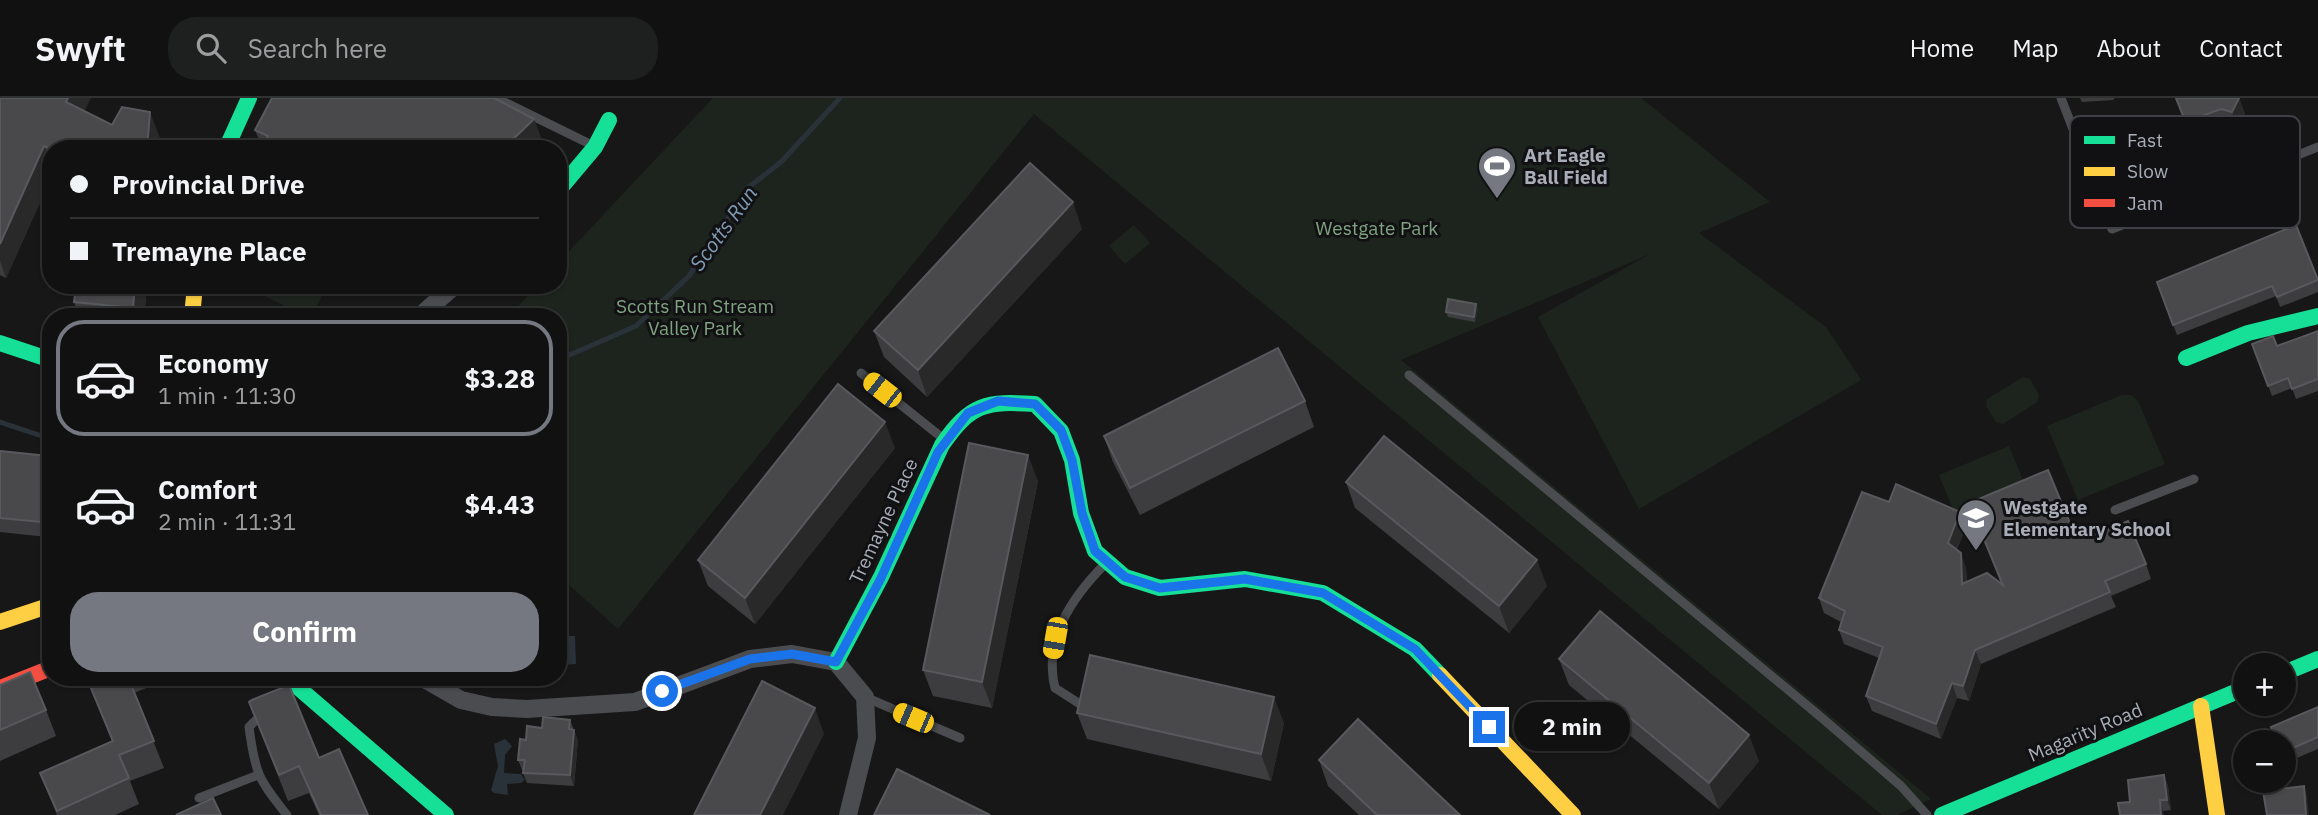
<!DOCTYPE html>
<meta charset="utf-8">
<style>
body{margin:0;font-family:"IBM Plex Sans",sans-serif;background:#1e1f1f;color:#f1f3f6;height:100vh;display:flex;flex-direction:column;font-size:26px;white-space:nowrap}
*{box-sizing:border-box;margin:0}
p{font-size:23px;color:#9c9d9f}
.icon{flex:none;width:38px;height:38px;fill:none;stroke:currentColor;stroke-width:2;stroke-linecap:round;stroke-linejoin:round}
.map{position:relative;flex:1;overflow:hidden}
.sheet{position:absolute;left:42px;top:210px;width:525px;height:378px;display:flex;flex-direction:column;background:#111;border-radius:28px;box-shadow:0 2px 5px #0004,0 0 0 2px #303131}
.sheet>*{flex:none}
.banner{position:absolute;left:42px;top:42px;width:525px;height:154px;border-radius:28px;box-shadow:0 2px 5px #0004,0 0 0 2px #303131;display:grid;align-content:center;height:154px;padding:0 28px;background:#111}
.controls{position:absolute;left:2233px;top:555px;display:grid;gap:14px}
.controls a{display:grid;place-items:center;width:63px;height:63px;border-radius:50%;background:#111;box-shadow:0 2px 5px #0004,0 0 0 2px #303131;font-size:35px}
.end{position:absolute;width:32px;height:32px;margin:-16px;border:9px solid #1a73e8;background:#fff;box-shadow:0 0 0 4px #fff}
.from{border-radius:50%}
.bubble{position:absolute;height:49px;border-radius:24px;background:#111;box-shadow:0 2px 5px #0004,0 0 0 2px #303131;font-size:23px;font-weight:700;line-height:49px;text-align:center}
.car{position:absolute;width:21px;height:42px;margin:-21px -10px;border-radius:9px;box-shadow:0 0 5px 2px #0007;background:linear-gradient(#f5c518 24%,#345 0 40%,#f5c518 0 76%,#345 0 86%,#f5c518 0)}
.banner b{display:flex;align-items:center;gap:24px;height:66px;font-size:26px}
.banner b+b{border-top:2px solid #303131}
.banner i{width:18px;height:18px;background:#f1f3f6}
ul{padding:12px 0 0;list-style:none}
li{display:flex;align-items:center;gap:21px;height:116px;margin:0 14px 10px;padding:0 14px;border:4px solid transparent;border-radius:28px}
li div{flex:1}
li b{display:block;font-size:26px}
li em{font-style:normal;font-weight:700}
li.current{border-color:#757880}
li>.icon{width:63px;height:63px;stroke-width:1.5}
.button{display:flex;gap:14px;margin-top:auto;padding:14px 28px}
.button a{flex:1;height:80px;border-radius:28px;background:#757880;color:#fff;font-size:28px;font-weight:700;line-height:80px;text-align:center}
header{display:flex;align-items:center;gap:42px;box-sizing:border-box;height:98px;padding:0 35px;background:#111;border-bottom:2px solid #303131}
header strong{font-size:33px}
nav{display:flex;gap:38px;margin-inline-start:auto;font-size:24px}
.search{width:490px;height:63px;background:#1e1f1f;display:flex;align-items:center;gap:18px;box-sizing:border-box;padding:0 24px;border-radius:28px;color:#9c9d9f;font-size:26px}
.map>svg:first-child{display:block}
.green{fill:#1d241e}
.water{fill:#2a3239}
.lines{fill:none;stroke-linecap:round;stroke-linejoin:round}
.stream{stroke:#2a3239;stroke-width:5}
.lane{stroke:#4b4c50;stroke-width:9}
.street{stroke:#4b4c50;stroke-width:18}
.fast{stroke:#16e098;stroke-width:16}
.slow{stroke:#ffcf43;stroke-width:16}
.jam{stroke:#f24e42;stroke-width:16}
.wall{fill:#3d3d3f}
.shaded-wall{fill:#29292a}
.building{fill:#49494c;stroke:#58595d;stroke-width:2}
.route{stroke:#1a73e8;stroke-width:9}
.labels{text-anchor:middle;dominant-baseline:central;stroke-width:6;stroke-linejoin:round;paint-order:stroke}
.poi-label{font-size:19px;font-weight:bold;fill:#a8adb8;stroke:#111113;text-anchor:start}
.park-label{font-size:19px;fill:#7fa381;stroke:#111113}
.street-label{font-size:19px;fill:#a8adb8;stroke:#111113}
.water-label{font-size:21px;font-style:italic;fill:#7f9bb3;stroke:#111113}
.key{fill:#111113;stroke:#3e4045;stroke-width:2}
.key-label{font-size:19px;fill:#a8adb8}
</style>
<header>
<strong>Swyft</strong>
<div class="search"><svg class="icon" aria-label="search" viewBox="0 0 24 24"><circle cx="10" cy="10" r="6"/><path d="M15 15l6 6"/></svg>Search here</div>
<nav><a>Home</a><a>Map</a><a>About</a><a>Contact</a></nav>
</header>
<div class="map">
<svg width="2318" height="717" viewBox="0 0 2318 717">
<rect width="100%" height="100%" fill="#171717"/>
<!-- green -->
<g class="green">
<path d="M713,0H1641L1770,104L1699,135L1826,229L1861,282L1639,411L1538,219L1650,156L1401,262L1931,701L1897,717H1882L1034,16L618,531L558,477V219H508L538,187H558V165Z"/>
<path d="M1134,127L1150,145L1125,166L1109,148Z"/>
<path d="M243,187H316L325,191L312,219H307Z"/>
<path d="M2023,279L2030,281L2039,297L2037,304L2003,326L1996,324L1986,308L1987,301Z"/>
<path d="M2122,297H2131L2138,303L2165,366L2078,402L2047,328Z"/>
<path d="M2009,348L2029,397L1959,426L1939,377Z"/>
</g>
<!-- water -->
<g class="water">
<path d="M558,538H575L576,566L558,567Z"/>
<path d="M505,641L512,648L505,657L504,675L521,676L525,682L521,685L507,686L508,697L494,695L491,692L498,668L494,646Z"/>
</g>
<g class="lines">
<!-- stream -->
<g class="stream">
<path d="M558,262L636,228L689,178L749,89L781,64L840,0"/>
<path d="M0,324L51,341"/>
</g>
<!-- lane -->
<g class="lane">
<path d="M496,0L592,47"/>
<path d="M2061,0L2112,131L2318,49"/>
<path d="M861,275L945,342"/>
<path d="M1409,277L1822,620L1901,688L1927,717"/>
<path d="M2115,412L2194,381"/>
<path d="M865,599L960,640"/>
<path d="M1080,606L1055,590C1043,541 1072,499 1106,465"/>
<path d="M263,615L249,629C255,675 258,681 287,717"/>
<path d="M199,700L258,677"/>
</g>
<!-- street -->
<g class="street">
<path d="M419,219L455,187"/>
<path d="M421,579L461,602L492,609L527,611L635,604L750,561L792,556L836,564L865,599L867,640L848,717"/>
</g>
<!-- fast -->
<g class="fast">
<path d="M226,51L249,0"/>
<path d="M558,93L595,49L609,22"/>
<path d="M0,245L51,262"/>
<path d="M2186,260L2248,235L2318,218"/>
<path d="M836,564L881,479L942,347C971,305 986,303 1035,306L1061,333L1072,362L1081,415L1095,453L1125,479L1160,490L1245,481L1323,495L1415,551L1440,577"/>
<path d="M2284,575L2318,561"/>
<path d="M286,579L446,717"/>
<path d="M1942,717L2245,590"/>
</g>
<!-- slow -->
<g class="slow">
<path d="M192,219L195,187"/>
<path d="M0,524L51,507"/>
<path d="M1440,577L1573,717"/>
<path d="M2201,608L2217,717"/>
</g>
<!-- jam -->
<path class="jam" d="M0,590L51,570"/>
</g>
<!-- wall -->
<g class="wall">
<path d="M0,0L85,13L112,27L160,40L159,51H51V80L6,180L0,177Z"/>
<path d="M2080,0H2115L2113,2L2082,4Z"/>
<path d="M2175,0H2239L2249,27L2241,41L2230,38L2214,44L2208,54L2195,51Z"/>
<path d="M255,32L544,47L262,49Z"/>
<path d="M1082,131L927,299L884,259L874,233Z"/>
<path d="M2318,182V194L2280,209L2276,198L2177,237L2157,184Z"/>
<path d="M76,187H147L144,219H79L74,204Z"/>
<path d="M1478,211L1475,224L1448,219L1446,214Z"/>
<path d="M2318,233V293L2296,301L2292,290L2272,298L2252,246L2277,248Z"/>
<path d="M1305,303L1314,329L1140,417L1113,364L1104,338Z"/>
<path d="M895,350L755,526L708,488L698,462Z"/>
<path d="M0,353L48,358L51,365V400L47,439L0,434Z"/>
<path d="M1038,383L992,610L933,598L923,572Z"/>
<path d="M1346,384L1547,488L1509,535L1355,410Z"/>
<path d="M1889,404L1960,414L1966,429L1957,451L1966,470L1967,484L2001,486L1969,405L2088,440L2146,466L2151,481L2111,498L2116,509L1981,566L1969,603L1957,600L1941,641L1872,613L1866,598L1879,560L1844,546L1839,532L1841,524L1824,515L1819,500Z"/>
<path d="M1559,561L1759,663L1719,711L1569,587Z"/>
<path d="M97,579H173L134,595L164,670L130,683L139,706L115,717H57L40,675L112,643L88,583Z"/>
<path d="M0,587L46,612L56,638L0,663Z"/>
<path d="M249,604L319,660L368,717H319L309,695L288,703Z"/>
<path d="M2318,609V651L2285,665L2284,661V644H2276L2271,629Z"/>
<path d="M1077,615L1284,625L1271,683L1087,641Z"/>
<path d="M570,622L578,642L574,688L527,685L523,675L524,672H522L518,662L526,642L542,630Z"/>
<path d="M1319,662L1460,717H1359L1328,688Z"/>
<path d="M2164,677L2168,688L2171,712L2163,713L2130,704Z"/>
</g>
<!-- shaded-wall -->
<g class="shaded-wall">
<path d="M68,0H91L76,30L66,4Z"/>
<path d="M2239,0L2249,27L2241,41L2232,14Z"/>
<path d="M150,14L160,40L159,51H147Z"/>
<path d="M2204,17L2214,44L2208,54L2198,28Z"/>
<path d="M534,21L544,47L540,51H503Z"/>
<path d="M44,48L51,66V80L6,180L0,163V146Z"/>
<path d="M1073,104L1082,131L927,299L918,272Z"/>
<path d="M135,187H147L144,219H136L133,210Z"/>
<path d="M1476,206L1478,211L1475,224L1474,219Z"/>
<path d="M885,324L895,350L755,526L745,500Z"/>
<path d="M1028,357L1038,383L992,610L982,584Z"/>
<path d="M48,358L51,365V400L47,439L41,424Z"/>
<path d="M1960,414L1966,429L1953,459L1948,445Z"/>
<path d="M1961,455L1966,470L1968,501L1962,486Z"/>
<path d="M1537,462L1547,488L1509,535L1499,508Z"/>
<path d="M1975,552L1981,566L1969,603L1963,588Z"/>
<path d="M1952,585L1957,600L1941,641L1936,626Z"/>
<path d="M1274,599L1284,625L1271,683L1261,656Z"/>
<path d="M815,610L824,636L783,717H760Z"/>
<path d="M574,632L578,642L574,688L570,677Z"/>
<path d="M1749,637L1759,663L1719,711L1709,685Z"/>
<path d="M2164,677L2168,688L2171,712L2167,702Z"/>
<path d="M2304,688L2307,698L2309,717H2306Z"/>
<path d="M2160,702L2163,713L2164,717H2161Z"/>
</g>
<!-- building -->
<g class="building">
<path d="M0,0H68L66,4L112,27L122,9L150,14L147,51H51L44,48L0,146Z"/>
<path d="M272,0H494L534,21L503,51H261L268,38L255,32Z"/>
<path d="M2176,0H2239L2232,14L2221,11L2204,17L2198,28L2186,25Z"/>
<path d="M1030,65L1073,104L918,272L874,233Z"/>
<path d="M2296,127L2318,182L2277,199L2272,188L2173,227L2157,184Z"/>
<path d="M76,187H135L133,210L74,204Z"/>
<path d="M1448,201L1476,206L1474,219L1446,214Z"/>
<path d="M2318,233V281L2292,291L2288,280L2268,288L2252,246L2273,238L2277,248Z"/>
<path d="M1278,250L1305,303L1130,390L1104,338Z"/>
<path d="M838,286L885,324L745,500L698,462Z"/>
<path d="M1384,338L1537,462L1499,508L1346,384Z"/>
<path d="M969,345L1028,357L982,584L923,572Z"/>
<path d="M0,353L48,358L41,424L0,420Z"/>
<path d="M2048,372L2074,435L2084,431L2088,440L2128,423L2146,466L2105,483L2110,494L1975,552L1963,588L1952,585L1936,626L1866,598L1883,549L1839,532L1845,513L1819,500L1862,394L1889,404L1896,386L1960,414L1948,445L1961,455L1962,486L1987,475L2003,487L1969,405Z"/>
<path d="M1600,513L1749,637L1709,685L1559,561Z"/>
<path d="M1090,557L1274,599L1261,656L1077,615Z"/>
<path d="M30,574L46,612L0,632V587Z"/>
<path d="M97,579H128L154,643L119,657L129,680L57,713L40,675L113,643L88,583Z"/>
<path d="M762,583L815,610L760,717H694Z"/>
<path d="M289,587L319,660L339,651L368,717H321L299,668L279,677L249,604L252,602Z"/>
<path d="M2318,609V639L2284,654V644H2277L2271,629Z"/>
<path d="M543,619L570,622L569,631L574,632L570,677L523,675L525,662H518L520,641L526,642L527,628L542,630Z"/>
<path d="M1358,621L1460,717H1377L1319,662Z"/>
<path d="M897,671L990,717H874Z"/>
<path d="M2164,677L2167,702H2160L2161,717H2120L2118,705L2130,704L2128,682Z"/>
<path d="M2304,688L2306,717H2267L2263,693Z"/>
<path d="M213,700L221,717H176Z"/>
</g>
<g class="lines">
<!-- route -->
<path class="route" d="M662,593L750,561L792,556L836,564L881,480L938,354L968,315L998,303L1035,306L1061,332L1072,362L1082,415L1095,453L1125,479L1160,490L1245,481L1323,495L1415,551L1489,629"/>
</g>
<!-- icons -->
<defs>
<symbol id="stadium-pin" viewBox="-11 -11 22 30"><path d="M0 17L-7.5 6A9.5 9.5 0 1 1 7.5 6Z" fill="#757880" stroke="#111113"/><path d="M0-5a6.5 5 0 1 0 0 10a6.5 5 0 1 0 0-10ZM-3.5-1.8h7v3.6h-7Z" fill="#fff"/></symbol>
<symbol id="school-pin" viewBox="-11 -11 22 30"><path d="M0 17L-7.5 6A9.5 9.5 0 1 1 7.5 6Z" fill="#757880" stroke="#111113"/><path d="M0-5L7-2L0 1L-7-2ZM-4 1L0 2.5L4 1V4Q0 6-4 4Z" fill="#fff"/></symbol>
</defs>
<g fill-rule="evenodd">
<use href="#stadium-pin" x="1475" y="46" width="44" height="60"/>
<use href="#school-pin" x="1954" y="398" width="44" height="60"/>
</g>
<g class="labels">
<!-- poi labels -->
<g class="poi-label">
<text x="1524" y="57">Art Eagle<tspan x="1524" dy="22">Ball Field</tspan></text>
<text x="2003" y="409">Westgate<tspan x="2003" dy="22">Elementary School</tspan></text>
</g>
<!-- park labels -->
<g class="park-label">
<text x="1377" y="130">Westgate Park</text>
<text x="695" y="208">Scotts Run Stream<tspan x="695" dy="22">Valley Park</tspan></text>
</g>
<!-- street labels -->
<g class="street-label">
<text transform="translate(883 423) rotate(-65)">Tremayne Place</text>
<text transform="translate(2085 634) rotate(-23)">Magarity Road</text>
</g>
<!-- water labels -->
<g class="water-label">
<text transform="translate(723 130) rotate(-54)">Scotts Run</text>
</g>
</g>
<!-- legend -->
<rect x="2070" y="18" width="230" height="112" rx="10" class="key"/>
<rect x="2084" y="38" width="31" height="8" fill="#16e098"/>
<rect x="2084" y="69" width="31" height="9" fill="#ffcf43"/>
<rect x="2084" y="101" width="31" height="8" fill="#f24e42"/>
<g class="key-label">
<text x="2127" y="49">Fast</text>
<text x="2127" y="80">Slow</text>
<text x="2127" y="112">Jam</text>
</g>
</svg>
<div class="controls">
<a>+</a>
<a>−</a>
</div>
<i class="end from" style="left:662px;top:593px"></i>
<i class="end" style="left:1489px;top:629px"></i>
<div class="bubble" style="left:1514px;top:604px;width:116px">2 min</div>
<i class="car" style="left:882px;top:292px;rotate:308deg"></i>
<i class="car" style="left:1055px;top:540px;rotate:190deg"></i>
<i class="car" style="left:913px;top:620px;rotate:293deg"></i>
<div class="banner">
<b><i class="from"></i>Provincial Drive</b>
<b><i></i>Tremayne Place</b>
</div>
<section class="sheet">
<ul>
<li class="current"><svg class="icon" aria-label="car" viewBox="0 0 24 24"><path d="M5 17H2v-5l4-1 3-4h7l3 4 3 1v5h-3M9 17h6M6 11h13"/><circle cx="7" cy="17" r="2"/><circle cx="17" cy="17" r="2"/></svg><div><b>Economy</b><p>1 min · 11:30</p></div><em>$3.28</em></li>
<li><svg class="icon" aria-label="car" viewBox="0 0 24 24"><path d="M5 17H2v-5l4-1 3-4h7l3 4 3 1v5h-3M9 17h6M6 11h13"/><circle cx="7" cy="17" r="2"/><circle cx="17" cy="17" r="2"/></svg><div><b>Comfort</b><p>2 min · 11:31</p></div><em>$4.43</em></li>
</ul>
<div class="button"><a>Confirm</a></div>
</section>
</div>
